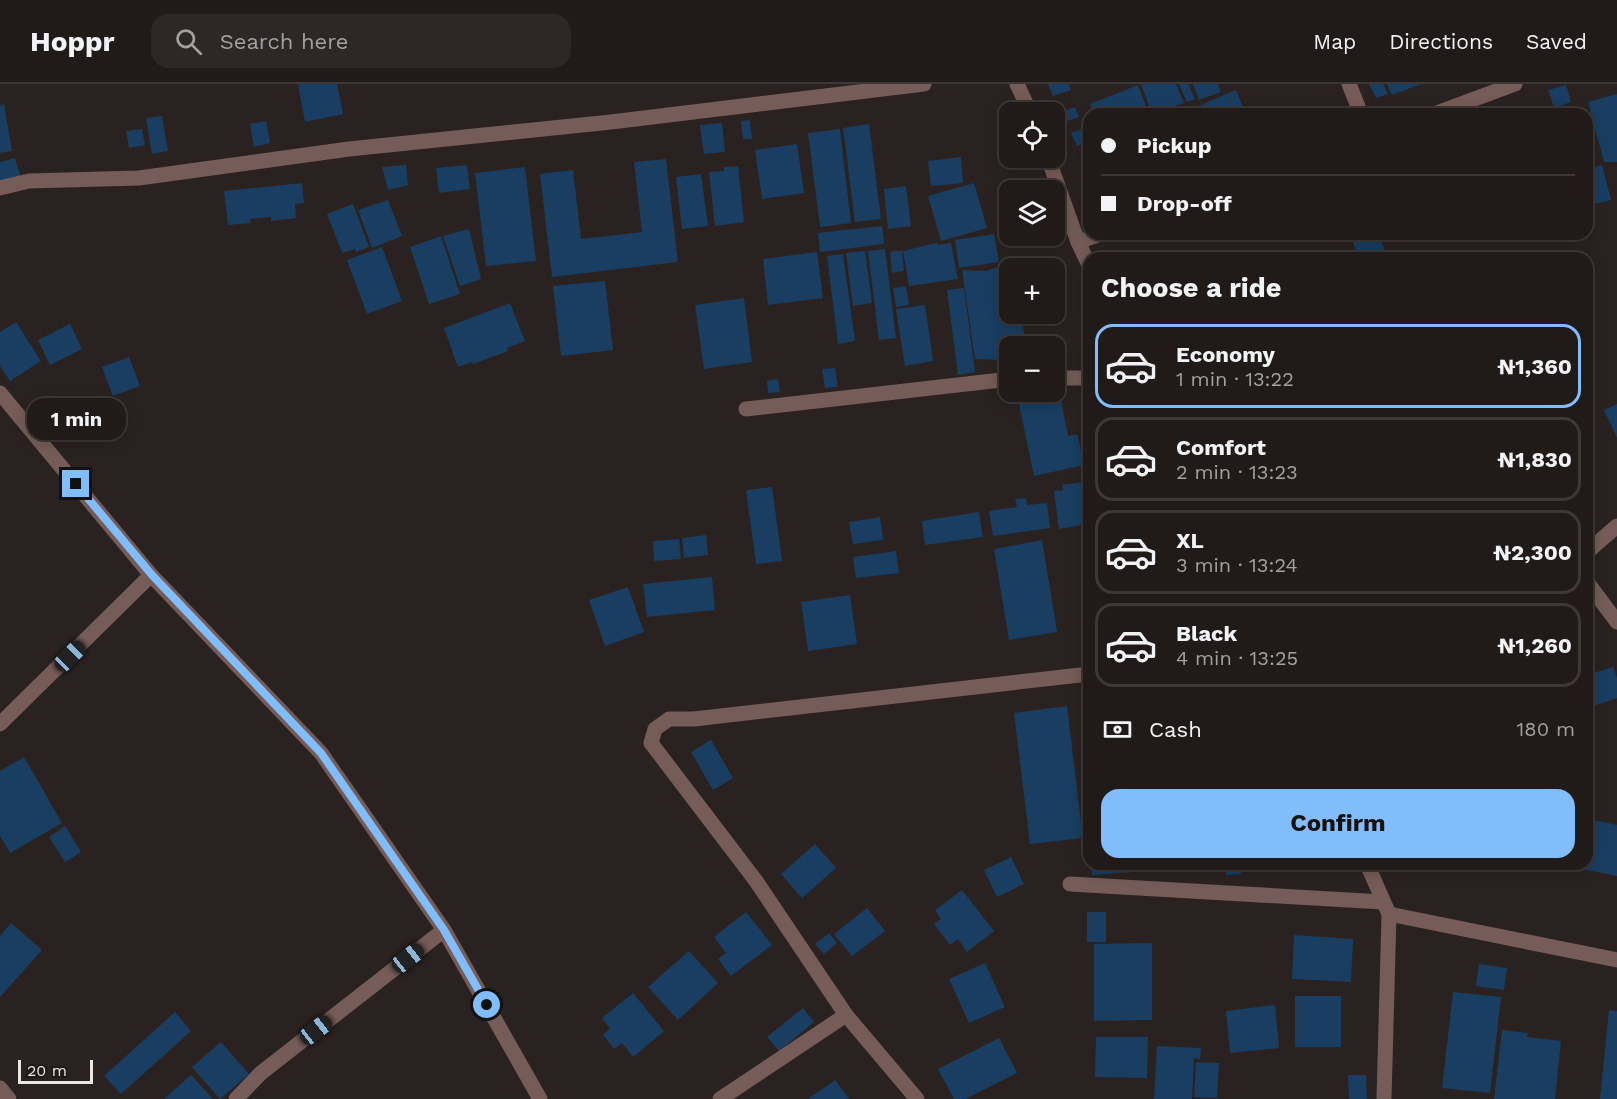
<!DOCTYPE html>
<meta charset="utf-8">
<style>
body{margin:0;font-family:"Work Sans",sans-serif;background:#2d2726;color:#f1f3f6;height:100vh;display:flex;flex-direction:column;font-size:22px;white-space:nowrap}
*{box-sizing:border-box;margin:0}
p{font-size:20px;color:#a2a1a2}
.icon{flex:none;width:33px;height:33px;fill:none;stroke:currentColor;stroke-width:2;stroke-linecap:round;stroke-linejoin:round}
.map{position:relative;flex:1;overflow:hidden}
.drawer{position:absolute;left:1083px;top:168px;width:510px;height:618px;display:flex;flex-direction:column;background:#201a19;border-radius:18px;box-shadow:0 3px 15px #0003,0 0 0 2px #3d3838}
.drawer>*{flex:none}
.guide{position:absolute;left:1083px;top:24px;width:510px;height:132px;border-radius:18px;box-shadow:0 3px 15px #0003,0 0 0 2px #3d3838;display:grid;align-content:center;height:132px;padding:0 18px;background:#201a19}
.tools{position:absolute;left:999px;top:18px;display:grid;gap:12px}
.tools a{display:grid;place-items:center;width:66px;height:66px;border-radius:12px;background:#201a19;box-shadow:0 3px 15px #0003,0 0 0 2px #3d3838;font-size:30px}
.scale{position:absolute;left:18px;bottom:15px;width:75px;box-sizing:border-box;padding-left:6px;border:3px solid #ebe5e5;border-top:0;font-size:16px;line-height:21px;white-space:nowrap;color:#ebe5e5;-webkit-text-stroke:4px #211918;paint-order:stroke}
.end{position:absolute;width:27px;height:27px;margin:-14px;border:8px solid #81bdfa;background:#111;box-shadow:0 0 0 3px #111}
.from{border-radius:50%}
.bubble{position:absolute;height:42px;border-radius:18px;background:#201a19;box-shadow:0 3px 15px #0003,0 0 0 2px #3d3838;font-size:20px;font-weight:700;line-height:42px;text-align:center}
.car{position:absolute;width:18px;height:36px;margin:-18px -9px;border-radius:8px;box-shadow:0 0 4px 2px #0007;background:linear-gradient(#222 24%,#8ab4d8 0 40%,#222 0 76%,#8ab4d8 0 86%,#222 0)}
.guide b{display:flex;align-items:center;gap:21px;height:57px;font-size:22px}
.guide b+b{border-top:2px solid #3d3838}
.guide i{width:15px;height:15px;background:#f1f3f6}
ul{padding:0;list-style:none}
li{display:flex;align-items:center;gap:18px;height:84px;margin:0 12px 9px;padding:0 6px;border:3px solid #3d3838;border-radius:18px}
li div{flex:1}
li b{display:block;font-size:22px}
li em{font-style:normal;font-weight:700}
li.current{border-color:#81bdfa}
li>.icon{width:54px;height:54px;stroke-width:1.5}
h2{padding:0 18px;font-size:27px;line-height:72px}
.pay{display:flex;align-items:center;gap:15px;height:66px;padding:0 18px;font-size:22px}
.pay p{margin-inline-start:auto}
.action{display:flex;gap:12px;margin-top:auto;padding:12px 18px}
.action a{flex:1;height:69px;border-radius:18px;background:#81bdfa;color:#111;font-size:24px;font-weight:700;line-height:69px;text-align:center}
header{display:flex;align-items:center;gap:36px;box-sizing:border-box;height:84px;padding:0 30px;background:#201a19;border-bottom:2px solid #3d3838}
header strong{font-size:28px}
nav{display:flex;gap:33px;margin-inline-start:auto;font-size:21px}
.search{width:420px;height:54px;background:#2d2726;display:flex;align-items:center;gap:15px;box-sizing:border-box;padding:0 21px;border-radius:18px;color:#a2a1a2;font-size:22px}
.map>svg:first-child{display:block}
.building{fill:#193e61}
.lines{fill:none;stroke-linecap:round;stroke-linejoin:round}
.minor{stroke:#755c58;stroke-width:15}
.route{stroke:#81bdfa;stroke-width:8}
</style>
<header>
<strong>Hoppr</strong>
<div class="search"><svg class="icon" aria-label="search" viewBox="0 0 24 24"><circle cx="10" cy="10" r="6"/><path d="M15 15l6 6"/></svg>Search here</div>
<nav><a>Map</a><a>Directions</a><a>Saved</a></nav>
</header>
<div class="map">
<svg width="1617" height="1015" viewBox="0 0 1617 1015">
<rect width="100%" height="100%" fill="#2a2221"/>
<!-- building -->
<g class="building">
<path d="M298,0H337L343,30L305,38Z"/>
<path d="M1048,0H1069L1071,6L1053,12Z"/>
<path d="M1141,0H1176L1184,19L1152,30Z"/>
<path d="M1179,0H1188L1195,15L1187,18Z"/>
<path d="M1193,0H1218L1221,8L1199,16Z"/>
<path d="M1369,0H1383L1388,10L1376,14Z"/>
<path d="M1387,0H1421L1392,11Z"/>
<path d="M1138,1L1149,30H1093L1090,20Z"/>
<path d="M1566,1L1571,18L1554,24L1548,6Z"/>
<path d="M1236,6L1245,28L1241,30H1201L1198,22Z"/>
<path d="M1617,10V78H1604L1588,18Z"/>
<path d="M4,20L12,67L0,69V21Z"/>
<path d="M1075,23L1079,33L1067,37L1064,27Z"/>
<path d="M162,32L168,67L152,70L146,34Z"/>
<path d="M750,36L752,55H743L741,37Z"/>
<path d="M266,37L270,59L254,63L250,40Z"/>
<path d="M722,39L725,68L704,70L700,41Z"/>
<path d="M869,40L881,135L855,138L843,44Z"/>
<path d="M1089,42V57L1077,62L1071,49Z"/>
<path d="M142,45L145,61L129,64L126,47Z"/>
<path d="M840,45L851,139L820,143L808,49Z"/>
<path d="M797,60L804,109L762,115L755,66Z"/>
<path d="M961,73L963,99L931,102L928,77Z"/>
<path d="M15,74L21,94L0,100V78Z"/>
<path d="M666,75L678,178L552,193L540,90L573,86L581,155L642,148L634,78Z"/>
<path d="M406,81L408,101L388,106L382,83Z"/>
<path d="M467,81L470,105L439,109L436,84Z"/>
<path d="M1602,81L1611,116L1587,122V85Z"/>
<path d="M738,82L744,138L715,142L709,88L724,87V83Z"/>
<path d="M525,83L536,177L486,182L475,89Z"/>
<path d="M701,90L708,142L682,145L676,93Z"/>
<path d="M1039,95L1041,106H1022L1020,97Z"/>
<path d="M302,99L304,119L295,120L296,134L271,137V133L250,135L251,139L228,141L224,107Z"/>
<path d="M974,99L987,144L941,157L928,112Z"/>
<path d="M906,102L911,142L888,145L884,105Z"/>
<path d="M388,116L402,152L372,164L358,126Z"/>
<path d="M353,120L369,163L356,168L355,165L342,169L327,130Z"/>
<path d="M882,142L884,160L820,168L818,149Z"/>
<path d="M469,145L481,195L460,202L443,152Z"/>
<path d="M994,150L999,178L959,184L955,156Z"/>
<path d="M1349,150H1378L1388,174H1360Z"/>
<path d="M441,152L460,210L429,220L410,163Z"/>
<path d="M937,159L938,161L951,159L958,195L909,202L903,167Z"/>
<path d="M382,163L402,217L367,230L347,176Z"/>
<path d="M885,165L896,254L879,256L868,167Z"/>
<path d="M902,166L904,187L892,189L890,168Z"/>
<path d="M865,167L872,219L853,222L846,169Z"/>
<path d="M817,168L823,214L768,221L763,175Z"/>
<path d="M843,170L855,257L838,260L827,172Z"/>
<path d="M1014,178L1015,184H1010V230H1021L1026,262H1010V273L1000,276L975,275L962,186L986,187Z"/>
<path d="M605,197L613,266L561,272L553,202Z"/>
<path d="M906,202L909,221L896,223L893,204Z"/>
<path d="M964,204L975,288L958,291L947,206Z"/>
<path d="M744,214L752,278L704,285L695,221Z"/>
<path d="M510,219L525,257L507,264L508,267L473,280L472,278L458,283L444,244Z"/>
<path d="M925,221L933,277L905,282L896,225Z"/>
<path d="M16,238L41,277L10,297L0,282V248Z"/>
<path d="M70,240L82,265L50,281L38,256Z"/>
<path d="M129,273L140,302L113,312L102,283Z"/>
<path d="M835,284L838,303L825,304L822,285Z"/>
<path d="M778,295L780,308L768,309L767,297Z"/>
<path d="M1060,312L1068,352L1077,350L1084,381L1034,392L1019,320H1040Z"/>
<path d="M1617,320V354L1604,326Z"/>
<path d="M1089,397V440L1059,445L1054,407L1063,406L1062,401Z"/>
<path d="M772,403L782,477L756,480L746,406Z"/>
<path d="M1026,414L1027,421L1047,419L1050,444L993,452L989,427L1017,423L1015,415Z"/>
<path d="M979,428L983,453L925,461L922,437Z"/>
<path d="M880,433L883,456L853,460L849,438Z"/>
<path d="M706,451L708,471L684,474L682,454Z"/>
<path d="M679,455L681,475L654,477L653,457Z"/>
<path d="M1042,456L1057,548L1009,556L994,465Z"/>
<path d="M896,467L899,489L856,494L853,473Z"/>
<path d="M712,493L715,526L647,533L643,500Z"/>
<path d="M628,503L644,548L605,562L589,516Z"/>
<path d="M850,511L857,560L808,567L801,518Z"/>
<path d="M1613,583L1617,594V614L1587,624V591Z"/>
<path d="M1067,622L1083,754L1030,760L1014,629Z"/>
<path d="M1082,623H1089V678H1085Z"/>
<path d="M711,656L733,694L713,706L691,668Z"/>
<path d="M24,673L62,739L10,769L0,752V687Z"/>
<path d="M1593,736L1617,741V792L1582,785L1583,780H1587V763Z"/>
<path d="M65,742L81,768L65,778L49,753Z"/>
<path d="M815,760L836,784L802,814L781,790Z"/>
<path d="M1011,773L1024,800L997,813L984,786Z"/>
<path d="M1091,780H1132V788L1092,791Z"/>
<path d="M1225,780H1240L1241,790L1226,791Z"/>
<path d="M962,806L994,847L967,868L958,855L950,861L934,840L941,835L935,826Z"/>
<path d="M867,824L885,847L852,872L834,850Z"/>
<path d="M746,828L772,861L731,892L718,875L726,869L714,853Z"/>
<rect x="1087" y="828" width="19" height="30"/>
<path d="M11,839L42,866L0,913V852Z"/>
<path d="M829,849L837,859L824,870L815,860Z"/>
<path d="M1294,851L1353,855L1351,898L1292,895Z"/>
<path d="M1152,859V936L1094,937V860Z"/>
<path d="M689,867L718,899L678,936L648,903Z"/>
<path d="M985,879L1005,923L969,939L949,895Z"/>
<path d="M1479,880L1507,884L1504,906L1476,902Z"/>
<path d="M1453,908L1501,913L1490,1009L1442,1004Z"/>
<path d="M633,909L664,947L633,973L622,959L614,965L603,951L610,944L602,934Z"/>
<rect x="1295" y="912" width="46" height="51"/>
<path d="M1275,921L1279,964L1230,969L1226,927Z"/>
<path d="M803,924L814,938L779,967L767,953Z"/>
<path d="M1609,926L1617,927V1015H1600Z"/>
<path d="M175,928L191,947L121,1010L104,992Z"/>
<path d="M1502,946L1528,949L1527,953L1561,957L1555,1015H1494Z"/>
<path d="M1096,953H1148L1147,994L1095,993Z"/>
<path d="M999,954L1017,989L965,1015H954L938,985Z"/>
<path d="M221,958L249,990L220,1015L192,983Z"/>
<path d="M1157,962L1201,964L1200,975L1194,974L1192,1015H1154Z"/>
<path d="M1196,978L1219,979L1217,1014L1194,1013Z"/>
<path d="M191,991L213,1015H164Z"/>
<path d="M1348,991H1366L1367,1015H1349Z"/>
<path d="M835,996L849,1015H808Z"/>
</g>
<g class="lines">
<!-- minor -->
<g class="minor">
<path d="M1017,0L1030,28"/>
<path d="M1349,0L1361,30"/>
<path d="M1434,30L1515,0"/>
<path d="M1048,74L1078,158L1089,181"/>
<path d="M0,104L29,97L139,94L349,65L611,38L924,0"/>
<path d="M1078,158L1101,150"/>
<path d="M1054,294H1089"/>
<path d="M0,309L151,491L321,669L444,846L540,1015"/>
<path d="M746,325L1010,295"/>
<path d="M1587,468L1617,442"/>
<path d="M1587,498L1617,538"/>
<path d="M0,640L151,491"/>
<path d="M1367,780L1389,830L1384,1015"/>
<path d="M1070,800L1383,818"/>
<path d="M1389,830L1617,876"/>
<path d="M0,1004L9,1015"/>
<path d="M236,1015L261,989L444,846"/>
<path d="M720,1015L846,931"/>
<path d="M917,1015L846,931L756,797L651,659L655,645L669,635H694L1089,590"/>
</g>
</g>
<g class="lines">
<!-- route -->
<path class="route" d="M76,400L152,491L321,669L444,846L487,921"/>
</g>
</svg>
<div class="tools">
<a><svg class="icon" aria-label="locate" viewBox="0 0 24 24"><circle cx="12" cy="12" r="6"/><path d="M12 2v4M12 18v4M2 12h4M18 12h4"/></svg></a>
<a><svg class="icon" aria-label="layers" viewBox="0 0 24 24"><path d="M12 4l9 5-9 5-9-5zM3 14l9 5 9-5"/></svg></a>
<a>+</a>
<a>−</a>
</div>
<div class="scale">20 m</div>
<i class="end from" style="left:487px;top:921px"></i>
<i class="end" style="left:76px;top:400px"></i>
<div class="bubble" style="left:27px;top:314px;width:99px">1 min</div>
<i class="car" style="left:70px;top:572px;rotate:45deg"></i>
<i class="car" style="left:408px;top:874px;rotate:52deg"></i>
<i class="car" style="left:316px;top:946px;rotate:52deg"></i>
<div class="guide">
<b><i class="from"></i>Pickup</b>
<b><i></i>Drop-off</b>
</div>
<section class="drawer">
<h2>Choose a ride</h2>
<ul>
<li class="current"><svg class="icon" aria-label="car" viewBox="0 0 24 24"><path d="M5 17H2v-5l4-1 3-4h7l3 4 3 1v5h-3M9 17h6M6 11h13"/><circle cx="7" cy="17" r="2"/><circle cx="17" cy="17" r="2"/></svg><div><b>Economy</b><p>1 min · 13:22</p></div><em>₦1,360</em></li>
<li><svg class="icon" aria-label="car" viewBox="0 0 24 24"><path d="M5 17H2v-5l4-1 3-4h7l3 4 3 1v5h-3M9 17h6M6 11h13"/><circle cx="7" cy="17" r="2"/><circle cx="17" cy="17" r="2"/></svg><div><b>Comfort</b><p>2 min · 13:23</p></div><em>₦1,830</em></li>
<li><svg class="icon" aria-label="car" viewBox="0 0 24 24"><path d="M5 17H2v-5l4-1 3-4h7l3 4 3 1v5h-3M9 17h6M6 11h13"/><circle cx="7" cy="17" r="2"/><circle cx="17" cy="17" r="2"/></svg><div><b>XL</b><p>3 min · 13:24</p></div><em>₦2,300</em></li>
<li><svg class="icon" aria-label="car" viewBox="0 0 24 24"><path d="M5 17H2v-5l4-1 3-4h7l3 4 3 1v5h-3M9 17h6M6 11h13"/><circle cx="7" cy="17" r="2"/><circle cx="17" cy="17" r="2"/></svg><div><b>Black</b><p>4 min · 13:25</p></div><em>₦1,260</em></li>
</ul>
<div class="pay"><svg class="icon" aria-label="cash" viewBox="0 0 24 24"><path d="M3 7h18v10H3z"/><circle cx="12" cy="12" r="2"/></svg>Cash<p>180 m</p></div>
<div class="action"><a>Confirm</a></div>
</section>
</div>
